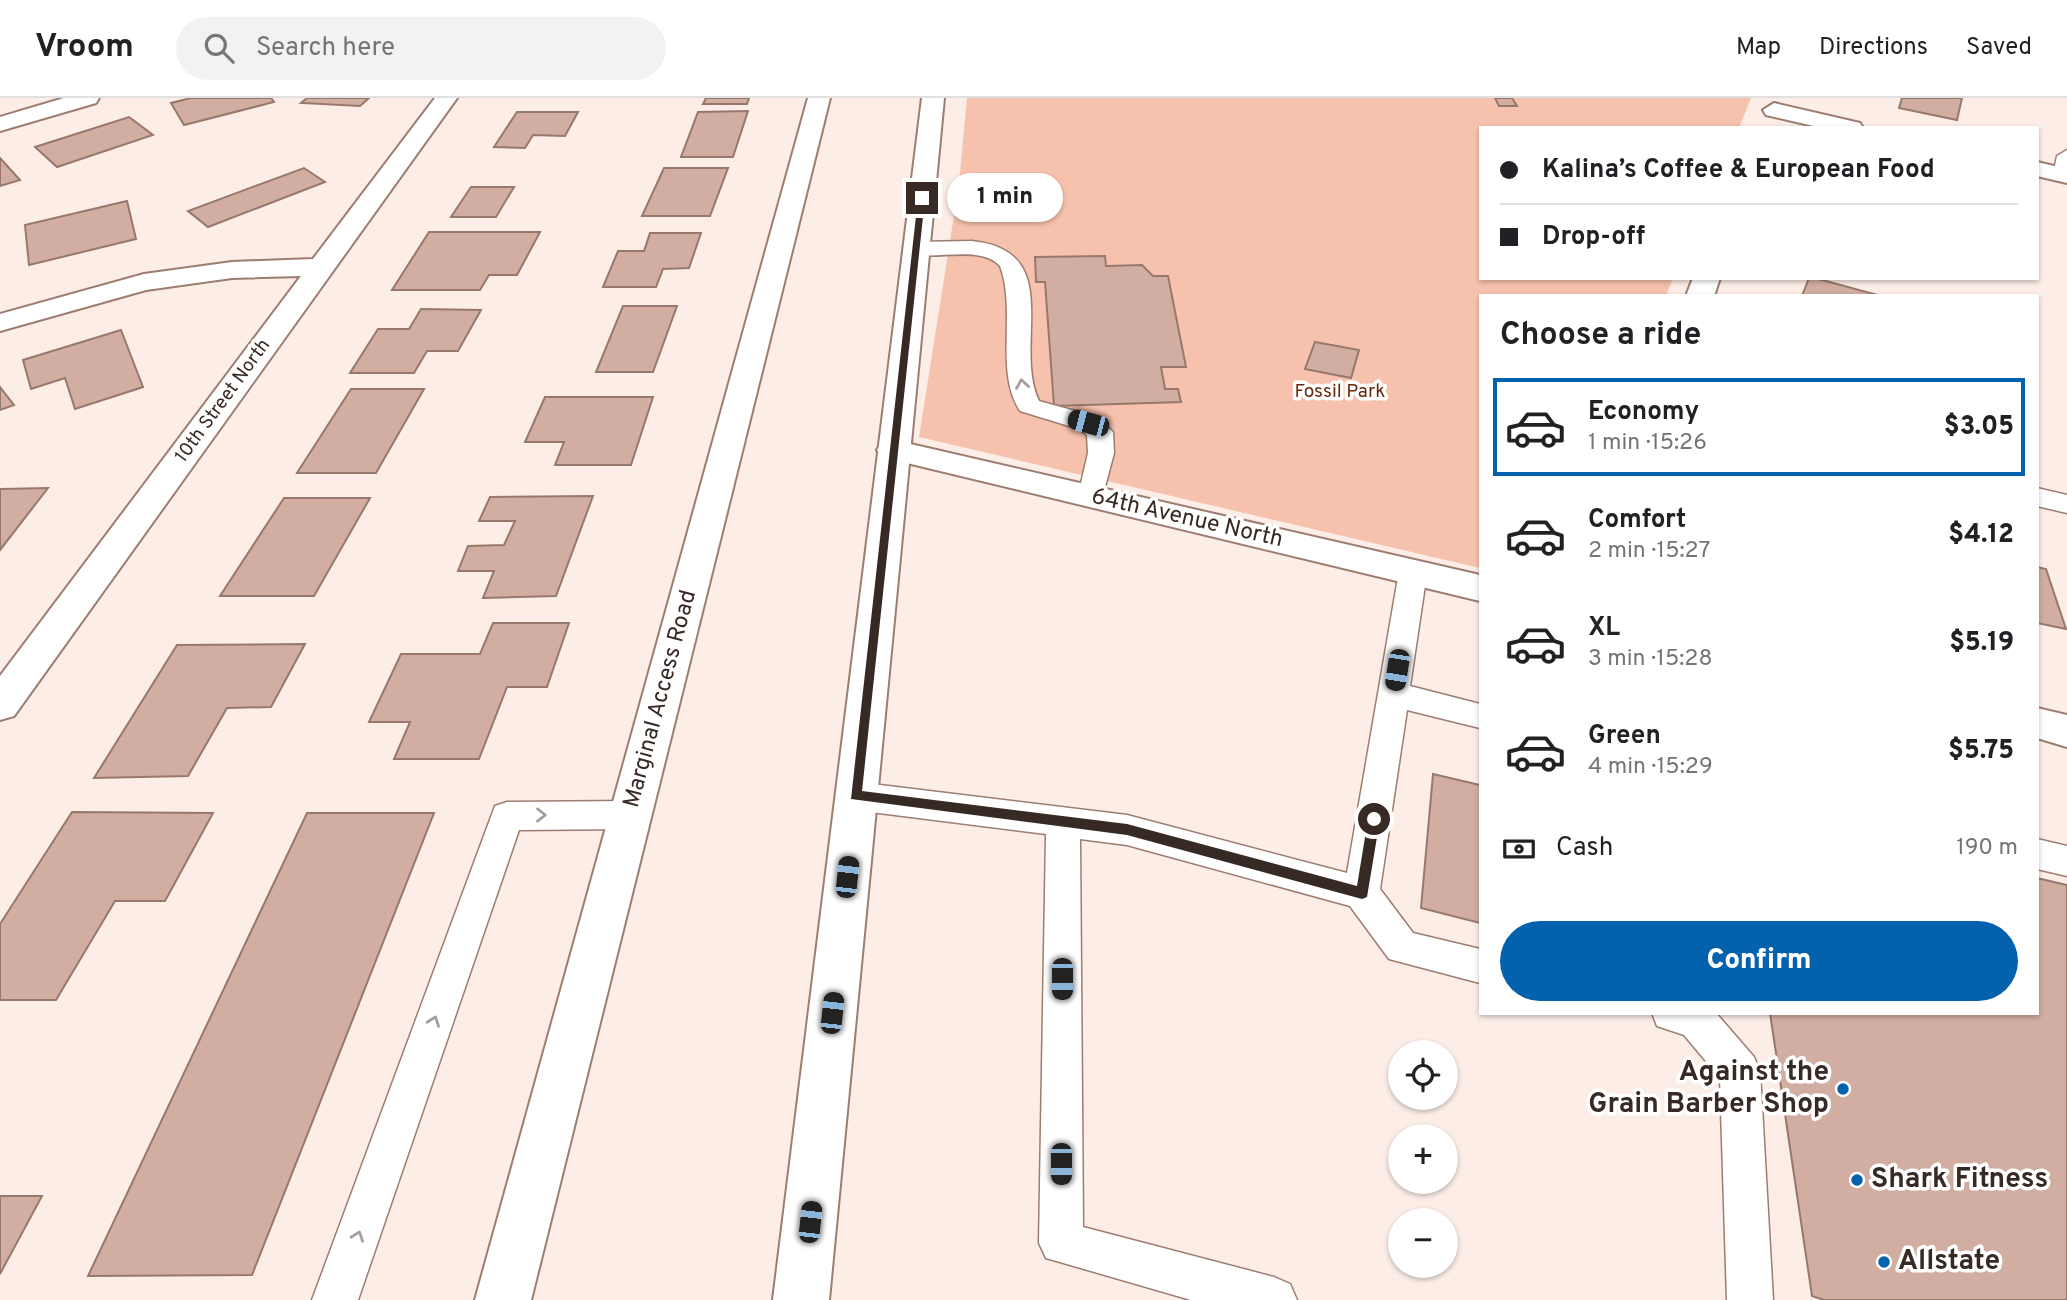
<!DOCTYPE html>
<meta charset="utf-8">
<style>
body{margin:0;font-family:Overpass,sans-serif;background:#f2f2f2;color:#202124;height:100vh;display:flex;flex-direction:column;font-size:26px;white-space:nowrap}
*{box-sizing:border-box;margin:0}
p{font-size:23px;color:#757577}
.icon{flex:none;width:38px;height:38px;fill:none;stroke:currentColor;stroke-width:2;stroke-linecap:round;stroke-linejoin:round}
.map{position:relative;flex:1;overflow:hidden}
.details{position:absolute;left:1479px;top:196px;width:560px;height:721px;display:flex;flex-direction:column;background:#fff;border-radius:0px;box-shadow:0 2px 5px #0004}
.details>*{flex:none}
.top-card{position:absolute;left:1479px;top:28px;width:560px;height:154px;border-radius:0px;box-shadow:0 2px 5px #0004;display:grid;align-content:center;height:154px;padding:0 21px;background:#fff}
.controls{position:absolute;left:1388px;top:942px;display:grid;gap:14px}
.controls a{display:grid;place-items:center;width:70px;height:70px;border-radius:50%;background:#fff;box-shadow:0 2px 5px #0004;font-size:35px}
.end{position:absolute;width:32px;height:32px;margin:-16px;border:9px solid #372924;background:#fff;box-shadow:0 0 0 4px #fff}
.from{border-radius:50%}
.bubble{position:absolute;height:49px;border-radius:24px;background:#fff;box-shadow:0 2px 5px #0004;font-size:23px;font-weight:800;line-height:49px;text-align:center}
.car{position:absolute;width:21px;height:42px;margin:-21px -10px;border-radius:9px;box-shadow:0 0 5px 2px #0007;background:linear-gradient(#222 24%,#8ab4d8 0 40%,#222 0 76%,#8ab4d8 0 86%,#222 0)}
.top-card b{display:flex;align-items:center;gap:24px;height:66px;font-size:26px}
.top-card b+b{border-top:2px solid #e0e0e0}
.top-card i{width:18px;height:18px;background:#202124}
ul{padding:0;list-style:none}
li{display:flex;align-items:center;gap:21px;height:98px;margin:0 14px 10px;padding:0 7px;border:4px solid transparent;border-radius:0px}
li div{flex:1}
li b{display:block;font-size:26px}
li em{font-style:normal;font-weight:800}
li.selected{border-color:#0461ae}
li>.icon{width:63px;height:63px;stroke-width:1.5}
h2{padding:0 21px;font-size:32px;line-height:84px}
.pay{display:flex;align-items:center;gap:18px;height:77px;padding:0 21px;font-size:26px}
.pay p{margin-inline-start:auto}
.cta{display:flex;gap:14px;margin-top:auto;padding:14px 21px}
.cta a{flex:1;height:80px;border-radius:42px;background:#0461ae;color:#fff;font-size:28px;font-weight:800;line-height:80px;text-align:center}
header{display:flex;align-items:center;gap:42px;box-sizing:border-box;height:98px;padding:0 35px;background:#fff;border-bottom:2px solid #e0e0e0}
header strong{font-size:33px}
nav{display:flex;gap:38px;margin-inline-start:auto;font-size:24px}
.search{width:490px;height:63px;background:#f2f2f2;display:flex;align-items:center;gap:18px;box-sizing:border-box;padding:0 24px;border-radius:38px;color:#757577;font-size:26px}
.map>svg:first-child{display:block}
.green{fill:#f7c2ad}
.building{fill:#d1aea1;stroke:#98786c;stroke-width:2}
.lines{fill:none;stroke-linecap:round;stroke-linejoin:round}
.lane-casing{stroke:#9d7d70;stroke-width:3}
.street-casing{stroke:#9d7d70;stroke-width:4}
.secondary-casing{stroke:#9d7d70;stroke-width:4}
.lane{fill:#fff;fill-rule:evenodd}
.street{fill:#fff;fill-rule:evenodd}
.secondary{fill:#fff;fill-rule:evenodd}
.oneway{stroke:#a59f9c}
.route{fill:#372924}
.poi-dot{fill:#0461ae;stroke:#fff;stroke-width:2.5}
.labels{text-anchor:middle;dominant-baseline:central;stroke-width:7;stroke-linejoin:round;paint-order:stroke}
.far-park-label{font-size:19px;fill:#69280a;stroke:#fff}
.far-street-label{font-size:19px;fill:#372924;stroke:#fff}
.street-label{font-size:23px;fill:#372924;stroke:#fff}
.near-poi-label{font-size:28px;font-weight:bold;fill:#372924;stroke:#fff;text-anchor:start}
</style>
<header>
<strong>Vroom</strong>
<div class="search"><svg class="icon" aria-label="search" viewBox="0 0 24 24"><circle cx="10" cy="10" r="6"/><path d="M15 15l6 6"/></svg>Search here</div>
<nav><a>Map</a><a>Directions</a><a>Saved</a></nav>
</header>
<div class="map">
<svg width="2067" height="1202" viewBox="0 0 2067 1202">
<rect width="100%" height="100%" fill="#fcede7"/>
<!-- green -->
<path class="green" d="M967,0H1751L1739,30H1480V180H1673L1666,198H1480V470L919,339L959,86Z"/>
<!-- building -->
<g class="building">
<path d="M191,0H271L274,4L184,27L171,5Z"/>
<path d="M307,0H369L360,8L301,5Z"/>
<path d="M706,0H749L747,6H703Z"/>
<path d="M1495,0H1512L1517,8H1499Z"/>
<path d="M1902,0H1962L1957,22L1899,10Z"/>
<path d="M748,13L733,59H681L698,14Z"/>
<path d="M517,14H578L565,38L533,37L525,50L494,49Z"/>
<path d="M129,19L153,37L57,69L35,49Z"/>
<path d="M0,60L20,82L0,88Z"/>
<path d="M304,70L325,84L208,129L188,113Z"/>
<path d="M664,70H728L710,118H642Z"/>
<path d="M471,89H514L496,119H451Z"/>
<path d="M127,103L136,141L29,167L25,127Z"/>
<path d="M429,134H540L517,177H489L480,192H392Z"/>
<path d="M650,135H701L689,170L663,171L656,189H603L618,153H644Z"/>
<path d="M1105,158L1106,168L1142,167L1153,178H1168L1186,269H1161L1165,291H1178L1181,304L1054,308L1045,184H1036L1035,159Z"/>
<path d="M1809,180H1815L1881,198H1802Z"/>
<path d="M623,208H677L653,274H596Z"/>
<path d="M421,211L481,212L458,253H427L414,275H350L378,231H409Z"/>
<path d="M121,232L143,289L75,311L65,280L31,291L23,262Z"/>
<path d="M1315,244L1359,252L1351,280L1305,271Z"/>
<path d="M0,289L14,307L0,312Z"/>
<path d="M351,291H424L376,375H297Z"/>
<path d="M545,299H653L631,367H555L564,344H525Z"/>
<path d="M48,390L0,452V391Z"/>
<path d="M593,398L556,498L483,500L494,473H458L468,448L504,447L515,423H479L490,399Z"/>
<path d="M284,400H370L314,498H220Z"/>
<path d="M2037,469L2046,471L2066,531L2037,525Z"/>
<path d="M493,525H569L547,589H507L479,661H394L410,624H369L401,556H480Z"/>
<path d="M305,546L271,609L227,610L188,678L94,680L177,547Z"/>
<path d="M1433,676L1480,687V825L1421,810Z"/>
<path d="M72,714L213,715L165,803H115L56,902H0V826Z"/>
<path d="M307,715H434L252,1177L88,1178Z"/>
<path d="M2037,780L2067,787V1202H1824L1812,1198L1770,915H2037Z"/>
<path d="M0,1098H42L0,1176Z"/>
</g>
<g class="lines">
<defs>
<g id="lane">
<path d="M2067,52V82L2056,81L2053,77L2057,58Z"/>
<path d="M972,143C1067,153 1012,246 1039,303L1097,319L1113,334L1114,355L1101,404L1091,407L1081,404L1078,398L1088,355L1087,337L1079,331L1020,313C994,274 1017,213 1000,168C977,143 919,169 905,150L916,144Z"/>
<path d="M2037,390L2067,397V415L2037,408Z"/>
<path d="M1413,464L1423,467L1427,474L1410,588L1480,606V630L1407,612L1380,791L1413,835L1480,851V885L1389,861L1350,808L1127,747L1080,741L1083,1129L1274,1179L1290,1186L1297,1202H1191L1046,1160L1039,1145L1046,736L855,712L843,708L838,698L843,688L855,684L1127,717L1347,775L1399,474L1403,467Z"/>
<path d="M631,703L643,707L648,717L643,727L631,731L519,732L358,1202H312L495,708L507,704Z"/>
<path d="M2037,741L2067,748V778L2037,771Z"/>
<path d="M1652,915H1716L1754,959L1760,973L1773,1202H1727L1720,980L1684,937L1657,928Z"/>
</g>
<g id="street">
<path d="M64,0H99L96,5L0,33V19Z"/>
<path d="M435,0H457L14,618L0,622V578L301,178L232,180L146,192L0,233V216L144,176L232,164L313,161Z"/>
<path d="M808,0H830L531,1202H475Z"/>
<path d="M1774,5L1860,25L1863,30H1822L1766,17L1763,12Z"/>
<path d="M2037,64L2067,71V85L2037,78Z"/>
<path d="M1693,180H1720L1714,198H1686Z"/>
<path d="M893,342L1480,477V503L882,359L877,352L882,345Z"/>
<path d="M2037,610L2067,617V649L2037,640Z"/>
</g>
<path id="secondary" d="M922,0H944L829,1202H773Z"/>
</defs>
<!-- lane casing -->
<use href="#lane" class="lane-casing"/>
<!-- street casing -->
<use href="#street" class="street-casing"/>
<!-- secondary casing -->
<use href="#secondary" class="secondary-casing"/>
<!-- lane -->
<use href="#lane" class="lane"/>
<!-- street -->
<use href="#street" class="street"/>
<!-- secondary -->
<use href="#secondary" class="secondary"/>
</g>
<!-- one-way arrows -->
<defs><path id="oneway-chevron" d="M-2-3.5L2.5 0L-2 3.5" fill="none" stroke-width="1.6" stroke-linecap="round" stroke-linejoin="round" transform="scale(1.75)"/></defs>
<g class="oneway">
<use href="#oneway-chevron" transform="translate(1022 286) rotate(-99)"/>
<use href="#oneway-chevron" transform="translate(541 717)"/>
<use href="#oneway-chevron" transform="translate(434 923) rotate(-70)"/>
<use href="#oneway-chevron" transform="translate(358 1138) rotate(-70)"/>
</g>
<!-- route -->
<path class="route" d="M922,98L925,100L862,693L1127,726L1357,788L1368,721L1374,715L1380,721L1367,799L1362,801L1127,737L851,701L918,100Z"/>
<!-- markers -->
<g class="poi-dot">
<circle cx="1843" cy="991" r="7"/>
<circle cx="1857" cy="1082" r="7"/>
<circle cx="1884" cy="1164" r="7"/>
</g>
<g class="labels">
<!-- far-park labels -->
<g class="far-park-label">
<text x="1340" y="294">Fossil Park</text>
</g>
<!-- far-street labels -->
<g class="far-street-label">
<text transform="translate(223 303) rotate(-54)">10th Street North</text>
</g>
<!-- street labels -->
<g class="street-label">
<text transform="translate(1187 421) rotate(13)">64th Avenue North</text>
<text transform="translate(661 601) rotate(-75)">Marginal Access Road</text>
</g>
<!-- near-poi labels -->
<g class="near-poi-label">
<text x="1829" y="975" text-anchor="end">Against the<tspan x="1829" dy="32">Grain Barber Shop</tspan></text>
<text x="1871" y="1082">Shark Fitness</text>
<text x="1898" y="1164">Allstate</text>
</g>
</g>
</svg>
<div class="controls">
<a><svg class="icon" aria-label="locate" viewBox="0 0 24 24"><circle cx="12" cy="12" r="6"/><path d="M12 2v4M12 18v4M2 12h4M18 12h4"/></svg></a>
<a>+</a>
<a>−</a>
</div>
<i class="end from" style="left:1374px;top:721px"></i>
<i class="end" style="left:922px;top:100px"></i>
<div class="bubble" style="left:947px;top:75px;width:116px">1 min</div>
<i class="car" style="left:1088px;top:325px;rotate:285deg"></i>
<i class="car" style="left:1397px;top:572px;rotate:189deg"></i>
<i class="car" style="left:847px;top:779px;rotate:6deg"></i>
<i class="car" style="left:1062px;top:881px;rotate:180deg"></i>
<i class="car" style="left:832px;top:915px;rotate:6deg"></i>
<i class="car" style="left:1061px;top:1066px;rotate:180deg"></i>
<i class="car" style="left:810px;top:1124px;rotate:6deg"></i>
<div class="top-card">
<b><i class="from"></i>Kalina’s Coffee &amp; European Food</b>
<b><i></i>Drop-off</b>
</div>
<section class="details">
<h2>Choose a ride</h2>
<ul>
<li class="selected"><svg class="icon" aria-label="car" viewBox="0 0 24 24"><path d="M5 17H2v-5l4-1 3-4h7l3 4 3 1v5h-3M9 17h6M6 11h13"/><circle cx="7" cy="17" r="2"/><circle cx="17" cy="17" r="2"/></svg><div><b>Economy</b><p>1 min · 15:26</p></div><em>$3.05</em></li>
<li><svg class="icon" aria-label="car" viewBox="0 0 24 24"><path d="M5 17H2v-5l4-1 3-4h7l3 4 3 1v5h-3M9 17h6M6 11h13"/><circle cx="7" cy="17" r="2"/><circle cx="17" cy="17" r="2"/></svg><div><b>Comfort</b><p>2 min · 15:27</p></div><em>$4.12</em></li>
<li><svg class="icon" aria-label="car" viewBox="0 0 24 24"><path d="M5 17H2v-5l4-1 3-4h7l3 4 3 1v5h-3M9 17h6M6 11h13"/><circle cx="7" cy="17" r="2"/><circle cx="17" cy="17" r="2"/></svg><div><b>XL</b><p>3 min · 15:28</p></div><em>$5.19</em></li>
<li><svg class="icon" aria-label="car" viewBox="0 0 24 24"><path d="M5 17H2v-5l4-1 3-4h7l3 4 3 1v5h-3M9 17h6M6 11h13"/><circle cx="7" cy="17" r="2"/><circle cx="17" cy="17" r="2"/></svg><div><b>Green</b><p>4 min · 15:29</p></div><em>$5.75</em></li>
</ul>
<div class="pay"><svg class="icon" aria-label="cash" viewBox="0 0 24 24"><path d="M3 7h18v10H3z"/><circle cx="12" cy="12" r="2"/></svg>Cash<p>190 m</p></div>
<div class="cta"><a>Confirm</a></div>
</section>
</div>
